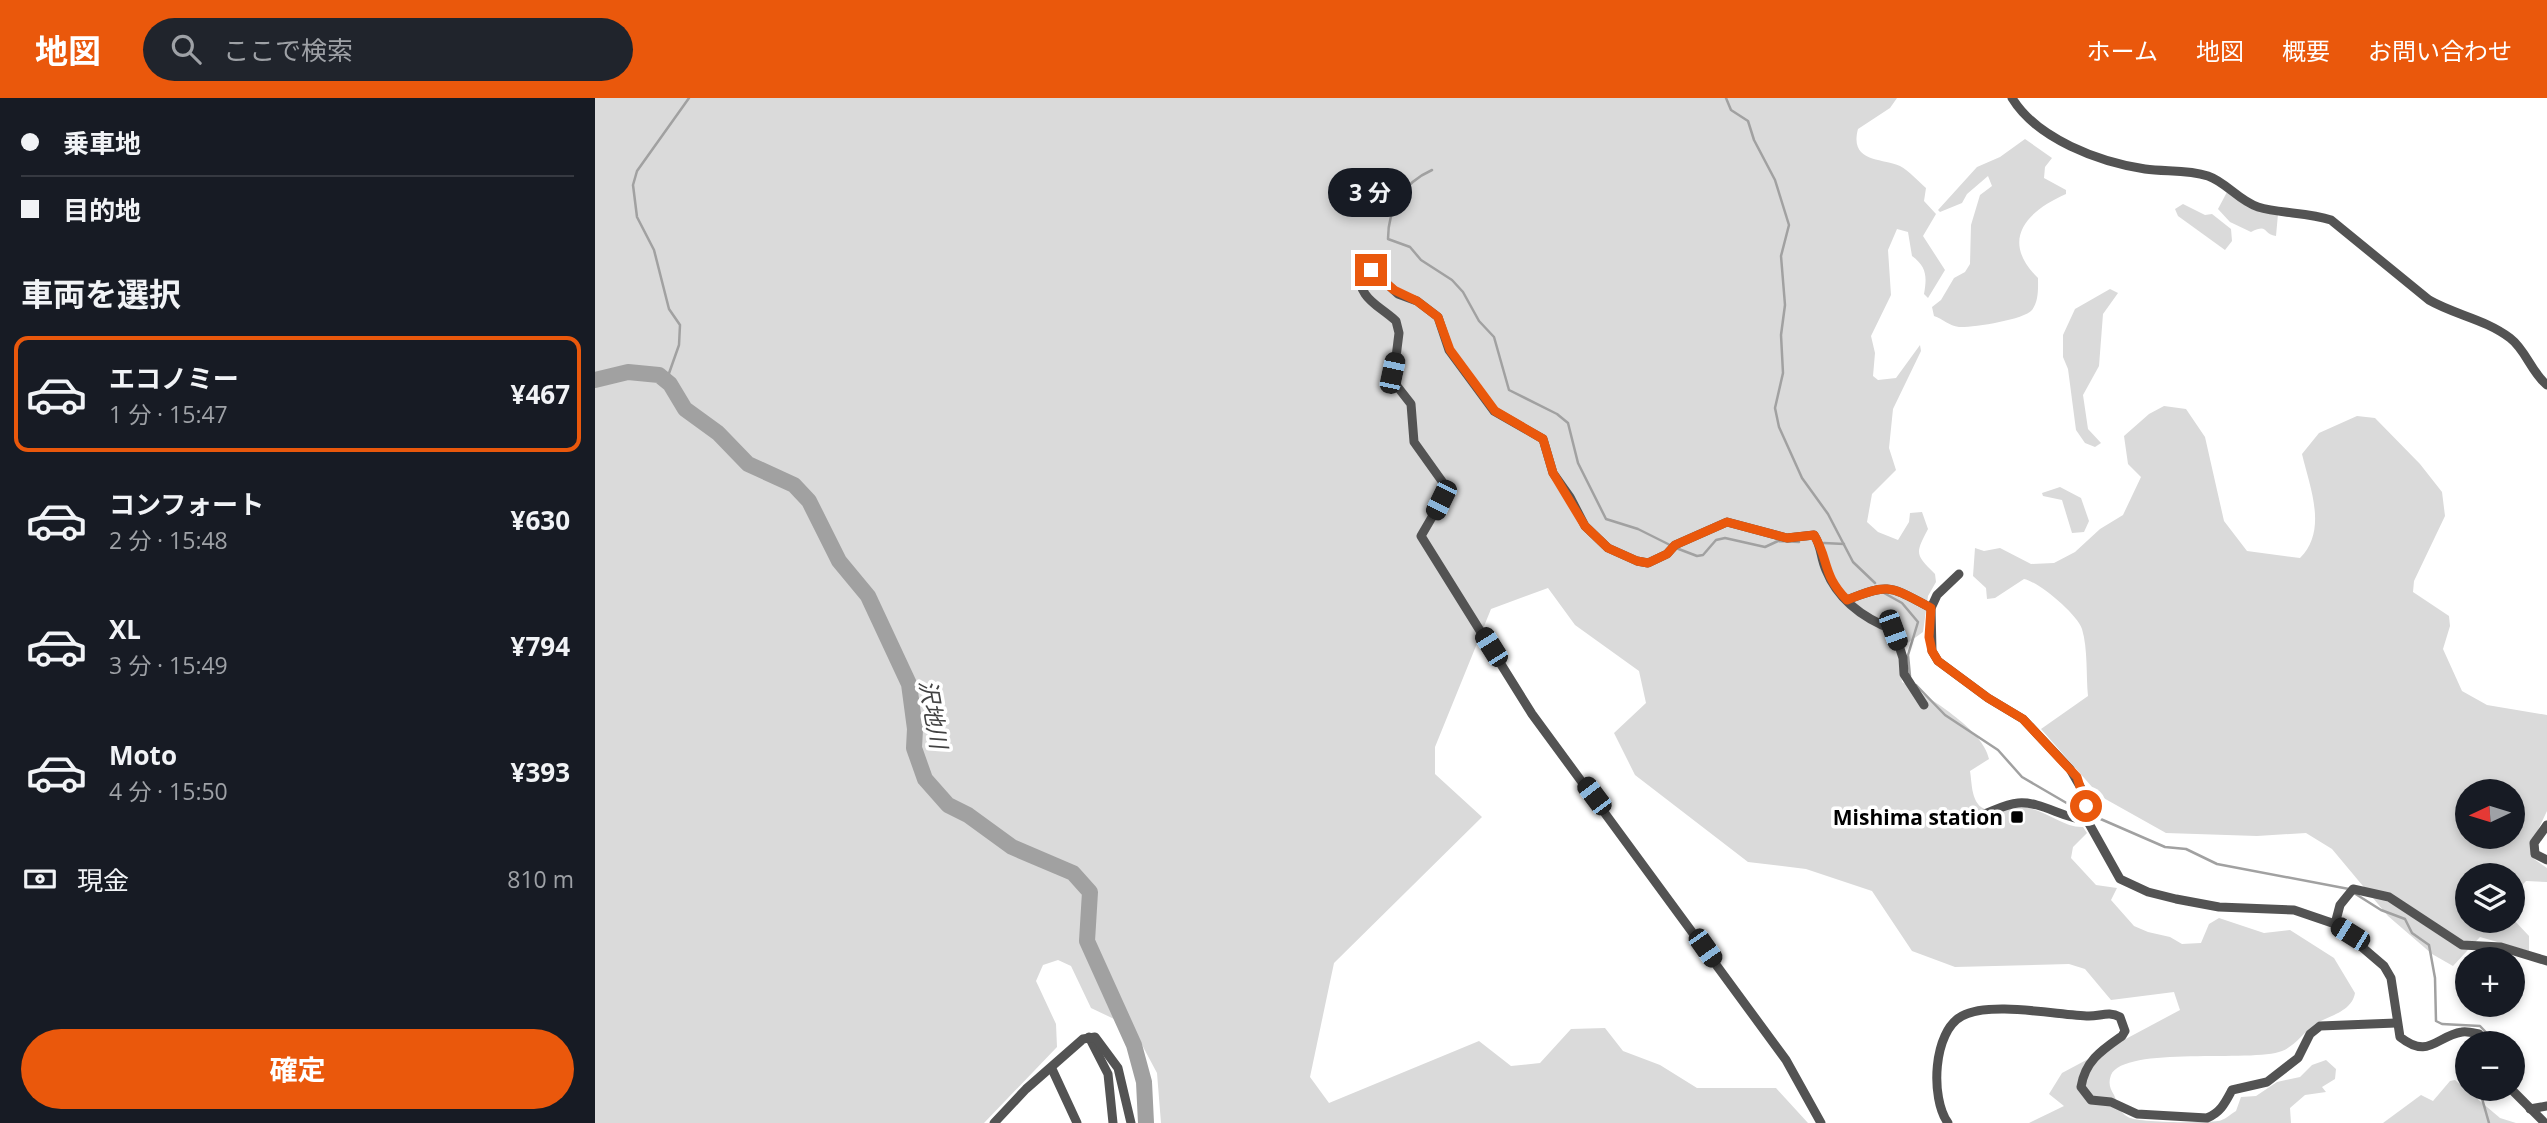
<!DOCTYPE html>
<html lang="ja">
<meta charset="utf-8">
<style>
body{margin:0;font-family:"Open Sans","Noto Sans JP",sans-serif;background:#20242c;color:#f1f3f6;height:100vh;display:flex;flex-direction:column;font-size:26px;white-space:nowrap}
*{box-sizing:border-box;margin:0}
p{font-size:23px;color:#9ea1a6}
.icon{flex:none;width:38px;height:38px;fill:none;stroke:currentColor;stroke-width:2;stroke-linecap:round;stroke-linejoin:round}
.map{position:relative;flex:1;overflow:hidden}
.details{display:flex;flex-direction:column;background:#171b24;width:595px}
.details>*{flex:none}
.guide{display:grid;align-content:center;height:154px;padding:0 21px;background:#171b24}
.needle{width:46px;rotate:266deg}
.tools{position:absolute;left:1860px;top:681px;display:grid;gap:14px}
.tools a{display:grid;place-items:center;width:70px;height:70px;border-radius:50%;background:#171b24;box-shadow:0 4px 10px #0003;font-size:35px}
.end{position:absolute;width:32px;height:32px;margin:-16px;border:9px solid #ea580c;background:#fff;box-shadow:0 0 0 4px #fff}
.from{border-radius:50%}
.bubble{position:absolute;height:49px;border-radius:24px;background:#171b24;box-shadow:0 4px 10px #0003;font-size:23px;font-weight:700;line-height:49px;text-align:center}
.car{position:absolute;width:21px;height:42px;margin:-21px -10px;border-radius:9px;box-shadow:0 0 5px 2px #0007;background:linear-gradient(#222 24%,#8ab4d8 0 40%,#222 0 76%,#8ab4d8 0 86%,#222 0)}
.guide b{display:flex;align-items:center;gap:24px;height:66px;font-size:26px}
.guide b+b{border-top:2px solid #363941}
.guide i{width:18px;height:18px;background:#f1f3f6}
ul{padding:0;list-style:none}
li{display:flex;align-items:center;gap:21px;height:116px;margin:0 14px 10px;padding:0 7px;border:4px solid transparent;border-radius:14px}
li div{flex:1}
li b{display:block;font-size:26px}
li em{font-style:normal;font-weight:700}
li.current{border-color:#ea580c}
li>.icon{width:63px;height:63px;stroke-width:1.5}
h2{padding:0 21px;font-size:32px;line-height:84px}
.pay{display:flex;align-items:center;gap:18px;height:77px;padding:0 21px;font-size:26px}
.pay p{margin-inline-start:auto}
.cta{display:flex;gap:14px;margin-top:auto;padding:14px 21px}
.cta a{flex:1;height:80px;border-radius:42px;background:#ea580c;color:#fff;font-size:28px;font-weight:700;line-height:80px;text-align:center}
header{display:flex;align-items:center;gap:42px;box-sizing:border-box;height:98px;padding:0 35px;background:#ea580c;color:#fff}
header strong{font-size:33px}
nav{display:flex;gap:38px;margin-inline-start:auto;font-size:24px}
.search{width:490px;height:63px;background:#20242c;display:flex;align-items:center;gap:18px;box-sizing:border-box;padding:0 24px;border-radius:38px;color:#9ea1a6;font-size:26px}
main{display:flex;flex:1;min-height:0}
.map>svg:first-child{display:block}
.green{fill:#dadada;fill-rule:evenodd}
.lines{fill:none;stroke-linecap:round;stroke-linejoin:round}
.stream{stroke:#a1a1a1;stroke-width:2.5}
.river{stroke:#a1a1a1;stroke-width:16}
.minor{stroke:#535353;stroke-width:9}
.route{stroke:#ea580c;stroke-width:9}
.poi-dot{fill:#000;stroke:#fff;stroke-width:2.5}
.labels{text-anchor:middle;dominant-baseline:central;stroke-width:7;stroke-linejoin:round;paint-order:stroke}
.poi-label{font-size:21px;font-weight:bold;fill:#000;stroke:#fff;text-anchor:end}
.water-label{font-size:23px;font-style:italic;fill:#424242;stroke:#fff}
</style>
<header>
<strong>地図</strong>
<div class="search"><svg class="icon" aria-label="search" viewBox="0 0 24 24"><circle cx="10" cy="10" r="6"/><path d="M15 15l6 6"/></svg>ここで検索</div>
<nav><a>ホーム</a><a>地図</a><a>概要</a><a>お問い合わせ</a></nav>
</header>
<main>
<section class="details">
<div class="guide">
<b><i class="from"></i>乗車地</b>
<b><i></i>目的地</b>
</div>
<h2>車両を選択</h2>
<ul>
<li class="current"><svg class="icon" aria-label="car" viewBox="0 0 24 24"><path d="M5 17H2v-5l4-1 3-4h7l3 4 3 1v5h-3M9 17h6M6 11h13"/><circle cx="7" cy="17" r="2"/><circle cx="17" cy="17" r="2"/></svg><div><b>エコノミー</b><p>1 分 · 15:47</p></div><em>¥467</em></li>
<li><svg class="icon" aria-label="car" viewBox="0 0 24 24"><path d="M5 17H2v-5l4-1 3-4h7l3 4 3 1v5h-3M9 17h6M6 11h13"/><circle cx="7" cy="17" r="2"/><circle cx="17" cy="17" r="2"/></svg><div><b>コンフォート</b><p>2 分 · 15:48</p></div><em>¥630</em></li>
<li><svg class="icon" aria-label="car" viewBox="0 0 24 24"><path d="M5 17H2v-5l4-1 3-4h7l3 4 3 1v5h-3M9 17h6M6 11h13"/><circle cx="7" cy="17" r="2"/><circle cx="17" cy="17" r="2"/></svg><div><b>XL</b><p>3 分 · 15:49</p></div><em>¥794</em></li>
<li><svg class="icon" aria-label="car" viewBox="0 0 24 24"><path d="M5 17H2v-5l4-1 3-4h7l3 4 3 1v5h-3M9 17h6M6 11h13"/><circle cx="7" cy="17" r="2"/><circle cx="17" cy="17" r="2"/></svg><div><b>Moto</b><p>4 分 · 15:50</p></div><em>¥393</em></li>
</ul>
<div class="pay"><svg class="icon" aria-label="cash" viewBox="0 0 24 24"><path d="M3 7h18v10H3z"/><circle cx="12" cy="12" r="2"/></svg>現金<p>810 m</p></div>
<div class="cta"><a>確定</a></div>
</section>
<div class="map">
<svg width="1952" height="1025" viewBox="0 0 1952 1025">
<rect width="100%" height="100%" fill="#fff"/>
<!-- green -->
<g class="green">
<path d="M0,0H1302L1295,10L1263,31C1254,65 1287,60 1305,68C1314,73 1323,83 1331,90L1329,103L1341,116L1328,138L1350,172L1333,200L1329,196C1332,179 1332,169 1317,158L1313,134L1302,131L1293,152L1296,197L1276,238L1280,255L1278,278L1283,282L1301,280L1325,247L1326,253L1298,311L1294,350L1301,372L1277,396L1272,424L1283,434L1303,442L1314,424L1315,415L1327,414L1333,431C1320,456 1320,456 1340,476L1341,484L1333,498L1328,534L1303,552L1307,584C1332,598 1389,632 1394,661L1375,673C1377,684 1376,701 1386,709C1402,720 1411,707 1427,709C1449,710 1468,730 1488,729L1492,735L1478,749L1476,760L1501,787L1522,790L1516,802L1539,828L1553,834L1575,839L1587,846L1606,845L1614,826L1624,820L1669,835L1695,832L1739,860L1760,895C1757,914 1733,918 1720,926C1709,934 1700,948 1687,953C1657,965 1530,947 1516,977C1513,986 1515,990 1519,997C1523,1006 1524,1014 1533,1019C1543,1025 1609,1025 1623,1023C1628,1023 1636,1016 1641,1013L1646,999L1661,998L1682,984L1705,979L1717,967L1731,962L1741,971L1740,981L1727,989L1731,994L1710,997L1695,1010L1696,1025H1434L1469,1008L1454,996L1467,975L1585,912L1579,894L1516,902L1490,871L1474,866L1360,869L1317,853L1277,793L1211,771L1153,764L1040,677L1019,635L1051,605L1044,573L980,527L953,490L896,511L840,649V676L887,719L739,865L715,979L734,1005L884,943L916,968L945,965L976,931L1010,930L1028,953L1065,967L1102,990H1181L1213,1025H566L562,975L538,930L496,910L476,868L463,862L448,867L441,883L461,926L462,949L389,1025H0Z"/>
<path d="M1430,41L1457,60L1450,69L1449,80L1471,92V96C1432,113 1404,142 1443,180C1443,190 1444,203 1437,212C1429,222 1375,230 1364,229C1354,228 1348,221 1339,218L1337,209L1346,202L1359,180L1370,174L1375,166L1376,127L1385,97L1397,88L1393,78L1372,96L1367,105L1345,114L1343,112L1382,69L1405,59Z"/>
<path d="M1632,94L1683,116L1681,138C1667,136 1674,125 1656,134L1635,124L1623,111Z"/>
<path d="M1588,106L1610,117L1617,116L1636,131L1637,143L1630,152L1583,118L1580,111Z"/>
<path d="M1515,191L1523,195L1508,216L1504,268L1488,297L1493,331L1506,345L1500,349L1490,345L1481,332L1473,271L1468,259V237L1480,211Z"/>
<path d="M1569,308L1591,311L1610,339L1629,423L1652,453L1705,460C1733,432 1715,390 1707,356L1724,335L1762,318L1780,320L1825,366L1847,394L1850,418L1819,483L1818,494L1854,518L1855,528L1848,551L1867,593L1892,607L1952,617V713L1935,749L1939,761L1952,770V784L1931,783L1918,797V777H1872V822L1918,821L1934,838V853L1885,839L1858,868L1837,856L1793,818L1737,751L1711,735L1662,738L1571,735L1505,698L1446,631L1493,598C1491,578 1493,551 1487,531C1482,516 1444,484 1429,481L1400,500L1392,501L1391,490L1378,478L1380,450L1389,453L1405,450L1436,466L1459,465L1480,454L1505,431L1528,417L1546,379L1533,366L1529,338L1554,316ZM1872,693H1918V738H1872Z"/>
<path d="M1465,389L1486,400L1494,423L1489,434L1477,435L1467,402L1448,398L1447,395Z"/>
<path d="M1860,982L1905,1020L1921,1025H1788L1826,997L1838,1003L1855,983Z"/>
</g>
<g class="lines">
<!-- stream -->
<g class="stream">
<path d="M1131,0L1136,12L1153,23L1159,42L1180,82L1194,127L1186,158L1190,207L1186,237L1188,275L1180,310L1184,329L1207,380L1233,416L1258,464L1280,485"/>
<path d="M837,72C808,85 793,110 793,141L815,149L826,162L857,182L868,194L884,223L899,239L914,292L962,316L973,325L983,365L1011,421L1043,431L1075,447"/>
<path d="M72,281L84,247L85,227L74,211L59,152L42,119L38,87L42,73L94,0"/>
<path d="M1229,445L1249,446"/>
<path d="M1081,450L1102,458L1108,457L1121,442L1130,440L1170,449L1183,443L1204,444"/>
<path d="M1289,495L1307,505L1323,524L1313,557L1315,578"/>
<path d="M1321,587L1350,617L1403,652L1427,679L1487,714"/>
<path d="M1501,719L1570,749L1591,751L1622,766L1754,791"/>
<path d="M1759,795L1786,812L1810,821L1817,835L1834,847L1840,880L1841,923L1847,926L1885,928L1901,945"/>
<path d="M1890,990L1886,997L1894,1025"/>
</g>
<!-- river -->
<path class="river" d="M0,282L33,274L64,277L75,286L90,311L123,335L153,366L199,387L214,403L244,463L273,498L314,586L320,631L319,650L330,681L353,707L373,717L417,749L478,775L495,794L492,843L539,947L549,984L551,1025"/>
<!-- minor -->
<g class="minor">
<path d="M1417,0C1442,41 1504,64 1550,71C1571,74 1592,71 1613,78C1631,84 1644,103 1663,109C1686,116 1713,114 1736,122L1834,202C1860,217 1890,221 1915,240C1931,252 1936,274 1952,287"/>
<path d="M1364,476L1342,497L1336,510L1337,553L1343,563L1393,600L1428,621L1475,671L1486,690L1492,722L1525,781L1553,794L1581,801L1624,809L1699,812L1740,826L1789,868L1796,880L1805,939C1834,962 1841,938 1867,934C1872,933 1879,935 1884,936L1892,945"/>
<path d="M1252,502C1295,484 1296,489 1336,510"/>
<path d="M1386,717C1398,713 1411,706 1423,705C1447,703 1468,721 1492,722"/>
<path d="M1952,727L1939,745L1940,756L1952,762"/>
<path d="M1740,826L1745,807L1758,791L1794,799L1867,847L1906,849L1952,863"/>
<path d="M494,939L513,976L518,1025"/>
<path d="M457,971L482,1025"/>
<path d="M1915,990L1950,1025"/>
<path d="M1935,1011L1952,1008"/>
<path d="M399,1025L431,991L488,941L500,939L523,970L536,1025"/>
<path d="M1226,1025L1191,962L937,616L826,438L847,402L849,386L819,344L816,306L798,283L804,235L801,223C780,204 764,203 763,168L777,172L803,196L822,203L843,219L854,252L899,313L948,341L958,375L975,399L990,428L1013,450L1042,463L1053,465L1072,456L1080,447L1132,424L1192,440L1219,437C1227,449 1225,459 1231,472C1243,502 1270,521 1299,532L1308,560L1309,576L1329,607"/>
<path d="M1353,1025C1335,1000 1338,933 1367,918C1395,903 1462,917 1494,918C1506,918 1514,913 1525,919L1530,933L1527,938C1507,952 1490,963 1486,989L1496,1002L1516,1004L1542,1016L1612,1020C1626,1014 1630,1005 1637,992L1672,984L1703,960L1715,936L1725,928L1801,925"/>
</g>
</g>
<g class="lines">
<!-- route -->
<path class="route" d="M776,172L799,192L822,203L843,219L855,252L900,313L948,341L958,375L990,428L1013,450L1042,463L1053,465L1072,456L1080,447L1132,424L1192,440L1219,437C1234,461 1227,477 1252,502C1295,484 1296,489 1336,510L1334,539L1337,553L1343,563L1393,600L1428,621L1482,679L1491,708"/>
</g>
<!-- markers -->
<rect class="poi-dot" x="1415" y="712" width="14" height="14" rx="3.5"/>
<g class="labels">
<!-- poi labels -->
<g class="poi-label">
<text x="1408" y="719">Mishima station</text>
</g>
<!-- water labels -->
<g class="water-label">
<text transform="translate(339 616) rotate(80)">沢地川</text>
</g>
</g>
</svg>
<div class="tools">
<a><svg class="needle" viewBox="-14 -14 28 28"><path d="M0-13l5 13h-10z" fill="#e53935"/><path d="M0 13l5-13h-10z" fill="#9ea1a6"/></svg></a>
<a><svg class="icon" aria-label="layers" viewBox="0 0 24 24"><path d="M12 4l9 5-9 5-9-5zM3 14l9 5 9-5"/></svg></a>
<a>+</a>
<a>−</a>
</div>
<i class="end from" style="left:1491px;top:708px"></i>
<i class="end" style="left:776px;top:172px"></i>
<div class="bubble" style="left:733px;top:70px;width:84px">3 分</div>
<i class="car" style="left:797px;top:275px;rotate:12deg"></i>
<i class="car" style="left:846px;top:402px;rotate:206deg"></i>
<i class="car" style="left:1298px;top:532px;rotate:160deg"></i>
<i class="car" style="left:896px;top:549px;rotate:328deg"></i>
<i class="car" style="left:999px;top:698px;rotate:323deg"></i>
<i class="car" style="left:1755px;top:836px;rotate:302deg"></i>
<i class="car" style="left:1110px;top:850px;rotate:145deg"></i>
</div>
</main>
